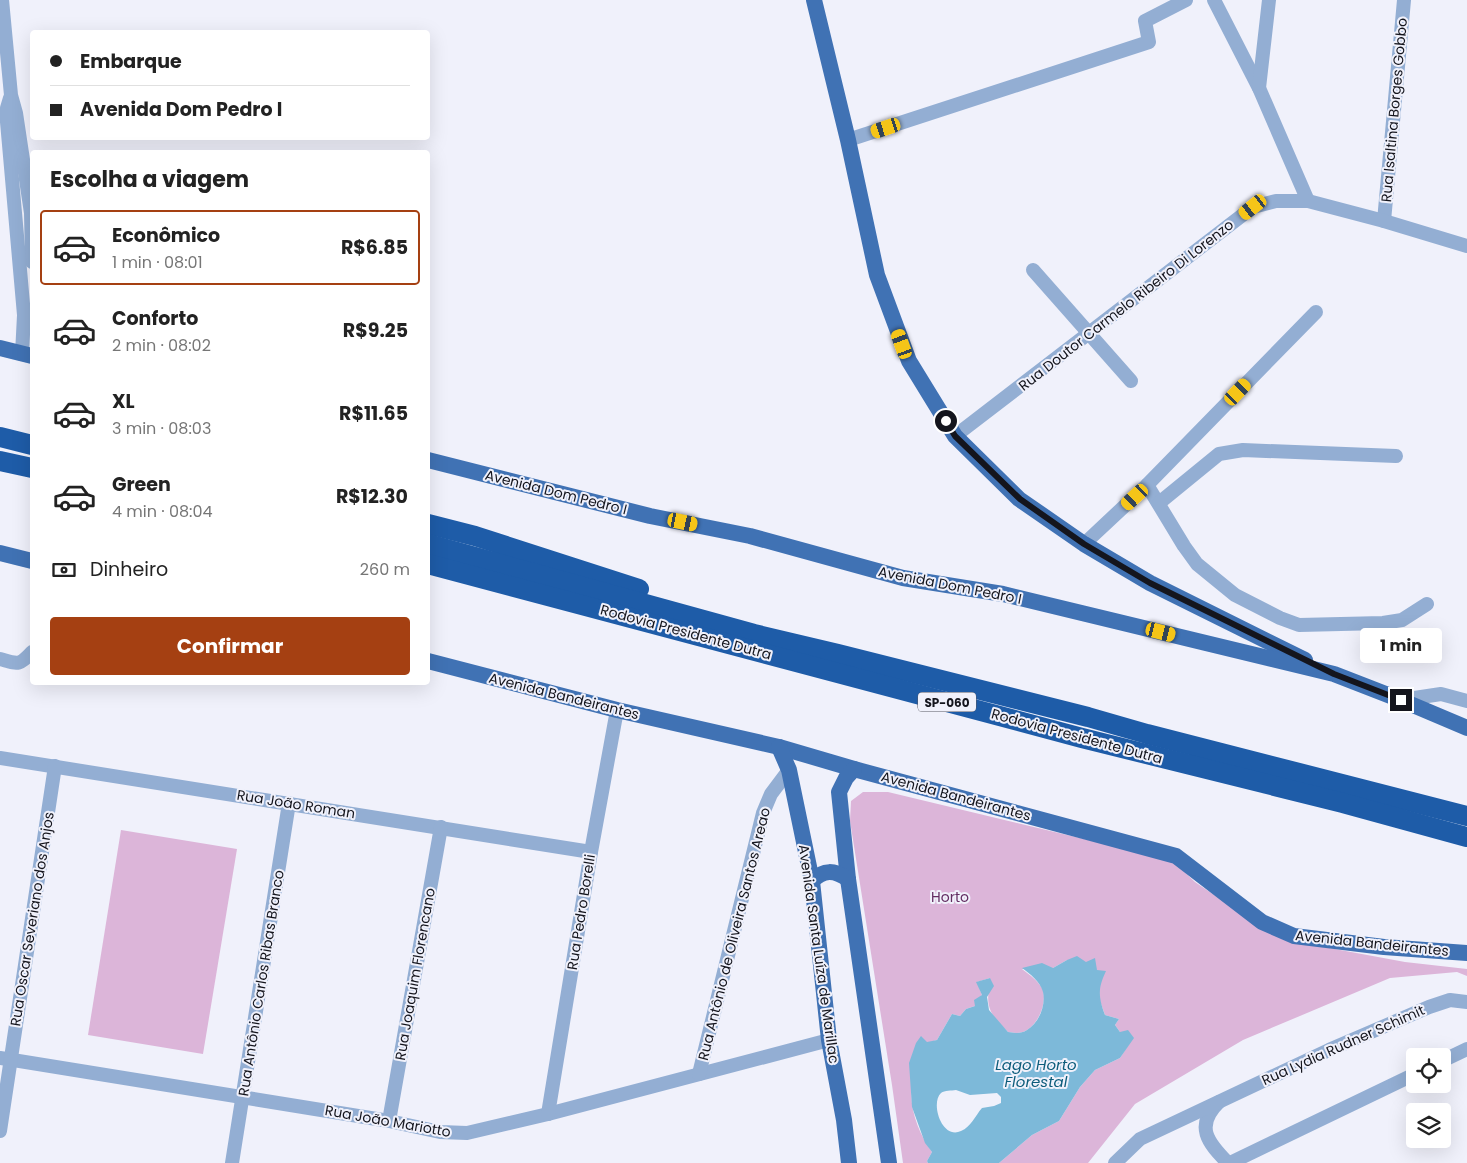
<!DOCTYPE html>
<html lang="pt">
<meta charset="utf-8">
<style>
body{margin:0;font-family:Poppins,sans-serif;background:#f6f6f6;color:#222;height:100vh;display:flex;flex-direction:column;font-size:19px;white-space:nowrap}
*{box-sizing:border-box;margin:0}
p{font-size:16px;color:#767676}
.icon{flex:none;width:28px;height:28px;fill:none;stroke:currentColor;stroke-width:2;stroke-linecap:round;stroke-linejoin:round}
.map{position:relative;flex:1;overflow:hidden}
.drawer{position:absolute;left:30px;top:150px;width:400px;height:535px;display:flex;flex-direction:column;background:#fff;border-radius:5px;box-shadow:0 5px 20px #0002}
.drawer>*{flex:none}
.guide{position:absolute;left:30px;top:30px;width:400px;height:110px;border-radius:5px;box-shadow:0 5px 20px #0002;display:grid;align-content:center;height:110px;padding:0 20px;background:#fff}
.controls{position:absolute;left:1406px;top:1048px;display:grid;gap:10px}
.controls a{display:grid;place-items:center;width:45px;height:45px;border-radius:5px;background:#fff;box-shadow:0 5px 20px #0002;font-size:25px}
.end{position:absolute;width:22px;height:22px;margin:-11px;border:6px solid #14151d;background:#fff;box-shadow:0 0 0 2px #fff}
.from{border-radius:50%}
.bubble{position:absolute;height:35px;border-radius:5px;background:#fff;box-shadow:0 5px 20px #0002;font-size:16px;font-weight:700;line-height:35px;text-align:center}
.car{position:absolute;width:15px;height:30px;margin:-15px -8px;border-radius:6px;box-shadow:0 0 4px 1px #0007;background:linear-gradient(#f5c518 24%,#345 0 40%,#f5c518 0 76%,#345 0 86%,#f5c518 0)}
.guide b{display:flex;align-items:center;gap:18px;height:48px;font-size:19px}
.guide b+b{border-top:1px solid #e0e0e0}
.guide i{width:12px;height:12px;background:#222}
ul{padding:0;list-style:none}
li{display:flex;align-items:center;gap:15px;height:75px;margin:0 10px 8px;padding:0 10px;border:2px solid transparent;border-radius:5px}
li div{flex:1}
li b{display:block;font-size:19px}
li em{font-style:normal;font-weight:700}
li.selected{border-color:#a54012}
li>.icon{width:45px;height:45px;stroke-width:1.5}
h2{padding:0 20px;font-size:22px;line-height:60px}
.pay{display:flex;align-items:center;gap:12px;height:55px;padding:0 20px;font-size:19px}
.pay p{margin-inline-start:auto}
.cta{display:flex;gap:10px;margin-top:auto;padding:10px 20px}
.cta a{flex:1;height:58px;border-radius:5px;background:#a54012;color:#fff;font-size:20px;font-weight:700;line-height:58px;text-align:center}
.map>svg:first-child{display:block}
.green{fill:#dcb5d9}
.water{fill:#7db9d9;fill-rule:evenodd}
.lines{fill:none;stroke-linecap:round;stroke-linejoin:round}
.minor{stroke:#93aed3;stroke-width:14}
.major{stroke:#4072b4;stroke-width:16}
.highway{stroke:#1e5ca8;stroke-width:20}
.route{stroke:#14151d;stroke-width:6}
.labels{text-anchor:middle;dominant-baseline:central;stroke-width:4;stroke-linejoin:round;paint-order:stroke}
.shield{fill:#f0f1fb;stroke:#565760;stroke-width:1}
.shield-label{font-size:12px;font-weight:bold;fill:#14151d}
.street-label{font-size:14px;fill:#14151d;stroke:#f0f1fb}
.park-label{font-size:14px;fill:#632d62;stroke:#f0f1fb}
.water-label{font-size:15px;font-style:italic;fill:#0d5c7b;stroke:#f0f1fb}
</style>
<div class="map">
<svg width="1467" height="1163" viewBox="0 0 1467 1163">
<rect width="100%" height="100%" fill="#f0f1fb"/>
<!-- green -->
<g class="green">
<path d="M863,792H888L1172,860L1195,882L1266,930L1297,942L1405,962L1467,969V976L1457,972L1390,978L1243,1040L1135,1104L1088,1163H999L1032,1135L1059,1121L1080,1087L1095,1070L1120,1058L1133,1038L1120,1032L1115,1025L1119,1019L1105,1015L1100,1001L1097,970L1086,962L1067,960L1053,968L1022,969C1030,975 1037,980 1042,988C1048,1001 1039,1023 1027,1030C1021,1034 1014,1033 1008,1032C987,1011 986,1007 990,978L977,982L982,995L975,1006L966,1009L960,1016L952,1014L937,1040L927,1043C922,1056 914,1072 912,1087C909,1109 919,1134 932,1152L927,1161L928,1163H903L892,1085L850,821L851,801Z"/>
<path d="M121,830L237,849L203,1054L88,1035Z"/>
</g>
<!-- water -->
<path class="water" d="M1077,956L1086,962L1095,958L1097,970L1106,971C1098,988 1098,996 1105,1015L1119,1019L1115,1025L1120,1032L1128,1030L1134,1038L1120,1058L1095,1070L1080,1087L1059,1121L1032,1135L999,1163H928L927,1161L932,1152L925,1143L912,1107L909,1063L916,1043L921,1036L927,1042L937,1040L952,1014L960,1016L966,1009L975,1006L974,1000L982,995L976,982L990,978L994,986L987,997L989,1010L1008,1032C1014,1033 1021,1034 1027,1030C1039,1023 1046,1005 1043,992C1040,981 1030,974 1022,968L1042,963L1053,968L1067,960ZM956,1090L970,1095L997,1093L1001,1097V1103L994,1106L982,1108C975,1116 971,1127 961,1131C942,1140 930,1103 941,1093C945,1090 951,1091 956,1090Z"/>
<g class="lines">
<!-- minor -->
<g class="minor">
<path d="M2,0L11,95L16,113L31,213L32,262"/>
<path d="M1214,0L1259,88L1308,201"/>
<path d="M1259,88L1269,0"/>
<path d="M10,98L7,108V122L24,315L22,354"/>
<path d="M848,140L1149,42L1145,21L1186,0"/>
<path d="M1384,221L1404,0"/>
<path d="M1033,270L1131,381"/>
<path d="M955,436L1253,207L1276,201H1308L1384,221L1467,246"/>
<path d="M1147,485L1184,546L1197,564L1235,595L1280,618L1299,625L1383,623L1402,620L1427,604"/>
<path d="M1159,503L1219,454L1243,450L1396,456"/>
<path d="M1084,544L1147,485L1316,312"/>
<path d="M0,659C18,664 19,666 32,652"/>
<path d="M1401,700L1441,694L1467,701"/>
<path d="M0,758L591,852"/>
<path d="M0,1058L389,1121L440,1132L467,1133L548,1114L829,1040"/>
<path d="M1442,1061L1467,1049"/>
<path d="M699,1074L763,813L771,794L789,770"/>
<path d="M1219,1102C1194,1126 1208,1143 1228,1163"/>
<path d="M548,1114L591,852L617,710"/>
<path d="M389,1121L441,827"/>
<path d="M0,1131L55,766"/>
<path d="M232,1163L289,803"/>
<path d="M1115,1163L1140,1139L1329,1050L1429,1007L1450,1000L1467,1002"/>
<path d="M1230,1163L1415,1074"/>
</g>
<!-- major -->
<g class="major">
<path d="M814,0L848,140L877,275L909,361L955,436L1019,499L1084,544L1150,583L1305,660"/>
<path d="M0,348L32,356"/>
<path d="M428,460L650,516L750,536L903,578L1003,594L1334,674L1401,700L1467,728"/>
<path d="M0,553L32,561"/>
<path d="M428,661L617,710L779,747L854,769L1176,856L1262,922L1294,936L1384,947L1467,953"/>
<path d="M779,747L789,770L812,881L829,1040L844,1120L849,1163"/>
<path d="M854,769L846,778L839,792L848,879L889,1163"/>
<path d="M812,881C824,869 834,870 848,879"/>
</g>
<!-- highway -->
<g class="highway">
<path d="M0,437L32,445"/>
<path d="M0,461L32,468"/>
<path d="M428,524L475,536L639,589"/>
<path d="M428,544L754,634L838,654L1088,717L1147,734L1467,816"/>
<path d="M428,564L1082,738L1343,803L1467,837"/>
</g>
</g>
<g class="lines">
<!-- route -->
<path class="route" d="M946,421L955,436L1020,499L1084,544L1150,583L1227,621L1334,674L1401,700"/>
</g>
<g class="labels">
<!-- shield labels -->
<rect class="shield" x="918" y="692.5" width="58" height="19" rx="4"/>
<g class="shield-label">
<text x="947" y="702">SP-060</text>
</g>
<!-- street labels -->
<g class="street-label">
<text transform="translate(1394 110) rotate(-85)">Rua Isaltina Borges Gobbo</text>
<text transform="translate(1126 305) rotate(-38)">Rua Doutor Carmelo Ribeiro Di Lorenzo</text>
<text transform="translate(556 492) rotate(14)">Avenida Dom Pedro I</text>
<text transform="translate(950 585) rotate(11)">Avenida Dom Pedro I</text>
<text transform="translate(686 632) rotate(15)">Rodovia Presidente Dutra</text>
<text transform="translate(564 696) rotate(14)">Avenida Bandeirantes</text>
<text transform="translate(1077 736) rotate(15)">Rodovia Presidente Dutra</text>
<text transform="translate(956 796) rotate(15)">Avenida Bandeirantes</text>
<text transform="translate(296 804) rotate(9)">Rua João Roman</text>
<text transform="translate(581 912) rotate(-81)">Rua Pedro Borelli</text>
<text transform="translate(32 919) rotate(-81)">Rua Oscar Severiano dos Anjos</text>
<text transform="translate(734 934) rotate(-76)">Rua Antônio de Oliveira Santos Areao</text>
<text transform="translate(1372 943) rotate(6)">Avenida Bandeirantes</text>
<text transform="translate(819 954) rotate(82)">Avenida Santa Luíza de Marillac</text>
<text transform="translate(415 974) rotate(-80)">Rua Joaquim Florencano</text>
<text transform="translate(261 983) rotate(-81)">Rua Antônio Carlos Ribas Branco</text>
<text transform="translate(1343 1045) rotate(-24)">Rua Lydia Rudner Schimit</text>
<text transform="translate(388 1121) rotate(10)">Rua João Mariotto</text>
</g>
<!-- park labels -->
<g class="park-label">
<text x="950" y="897">Horto</text>
</g>
<!-- water labels -->
<g class="water-label">
<text x="1036" y="1064">Lago Horto<tspan x="1036" dy="17">Florestal</tspan></text>
</g>
</g>
</svg>
<div class="controls">
<a><svg class="icon" aria-label="locate" viewBox="0 0 24 24"><circle cx="12" cy="12" r="6"/><path d="M12 2v4M12 18v4M2 12h4M18 12h4"/></svg></a>
<a><svg class="icon" aria-label="layers" viewBox="0 0 24 24"><path d="M12 4l9 5-9 5-9-5zM3 14l9 5 9-5"/></svg></a>
</div>
<i class="end from" style="left:946px;top:421px"></i>
<i class="end" style="left:1401px;top:700px"></i>
<div class="bubble" style="left:1360px;top:628px;width:82px">1 min</div>
<i class="car" style="left:886px;top:128px;rotate:252deg"></i>
<i class="car" style="left:1253px;top:207px;rotate:232deg"></i>
<i class="car" style="left:902px;top:344px;rotate:340deg"></i>
<i class="car" style="left:1238px;top:392px;rotate:44deg"></i>
<i class="car" style="left:1135px;top:497px;rotate:227deg"></i>
<i class="car" style="left:683px;top:522px;rotate:102deg"></i>
<i class="car" style="left:1161px;top:632px;rotate:104deg"></i>
<div class="guide">
<b><i class="from"></i>Embarque</b>
<b><i></i>Avenida Dom Pedro I</b>
</div>
<section class="drawer">
<h2>Escolha a viagem</h2>
<ul>
<li class="selected"><svg class="icon" aria-label="car" viewBox="0 0 24 24"><path d="M5 17H2v-5l4-1 3-4h7l3 4 3 1v5h-3M9 17h6M6 11h13"/><circle cx="7" cy="17" r="2"/><circle cx="17" cy="17" r="2"/></svg><div><b>Econômico</b><p>1 min · 08:01</p></div><em>R$6.85</em></li>
<li><svg class="icon" aria-label="car" viewBox="0 0 24 24"><path d="M5 17H2v-5l4-1 3-4h7l3 4 3 1v5h-3M9 17h6M6 11h13"/><circle cx="7" cy="17" r="2"/><circle cx="17" cy="17" r="2"/></svg><div><b>Conforto</b><p>2 min · 08:02</p></div><em>R$9.25</em></li>
<li><svg class="icon" aria-label="car" viewBox="0 0 24 24"><path d="M5 17H2v-5l4-1 3-4h7l3 4 3 1v5h-3M9 17h6M6 11h13"/><circle cx="7" cy="17" r="2"/><circle cx="17" cy="17" r="2"/></svg><div><b>XL</b><p>3 min · 08:03</p></div><em>R$11.65</em></li>
<li><svg class="icon" aria-label="car" viewBox="0 0 24 24"><path d="M5 17H2v-5l4-1 3-4h7l3 4 3 1v5h-3M9 17h6M6 11h13"/><circle cx="7" cy="17" r="2"/><circle cx="17" cy="17" r="2"/></svg><div><b>Green</b><p>4 min · 08:04</p></div><em>R$12.30</em></li>
</ul>
<div class="pay"><svg class="icon" aria-label="cash" viewBox="0 0 24 24"><path d="M3 7h18v10H3z"/><circle cx="12" cy="12" r="2"/></svg>Dinheiro<p>260 m</p></div>
<div class="cta"><a>Confirmar</a></div>
</section>
</div>
